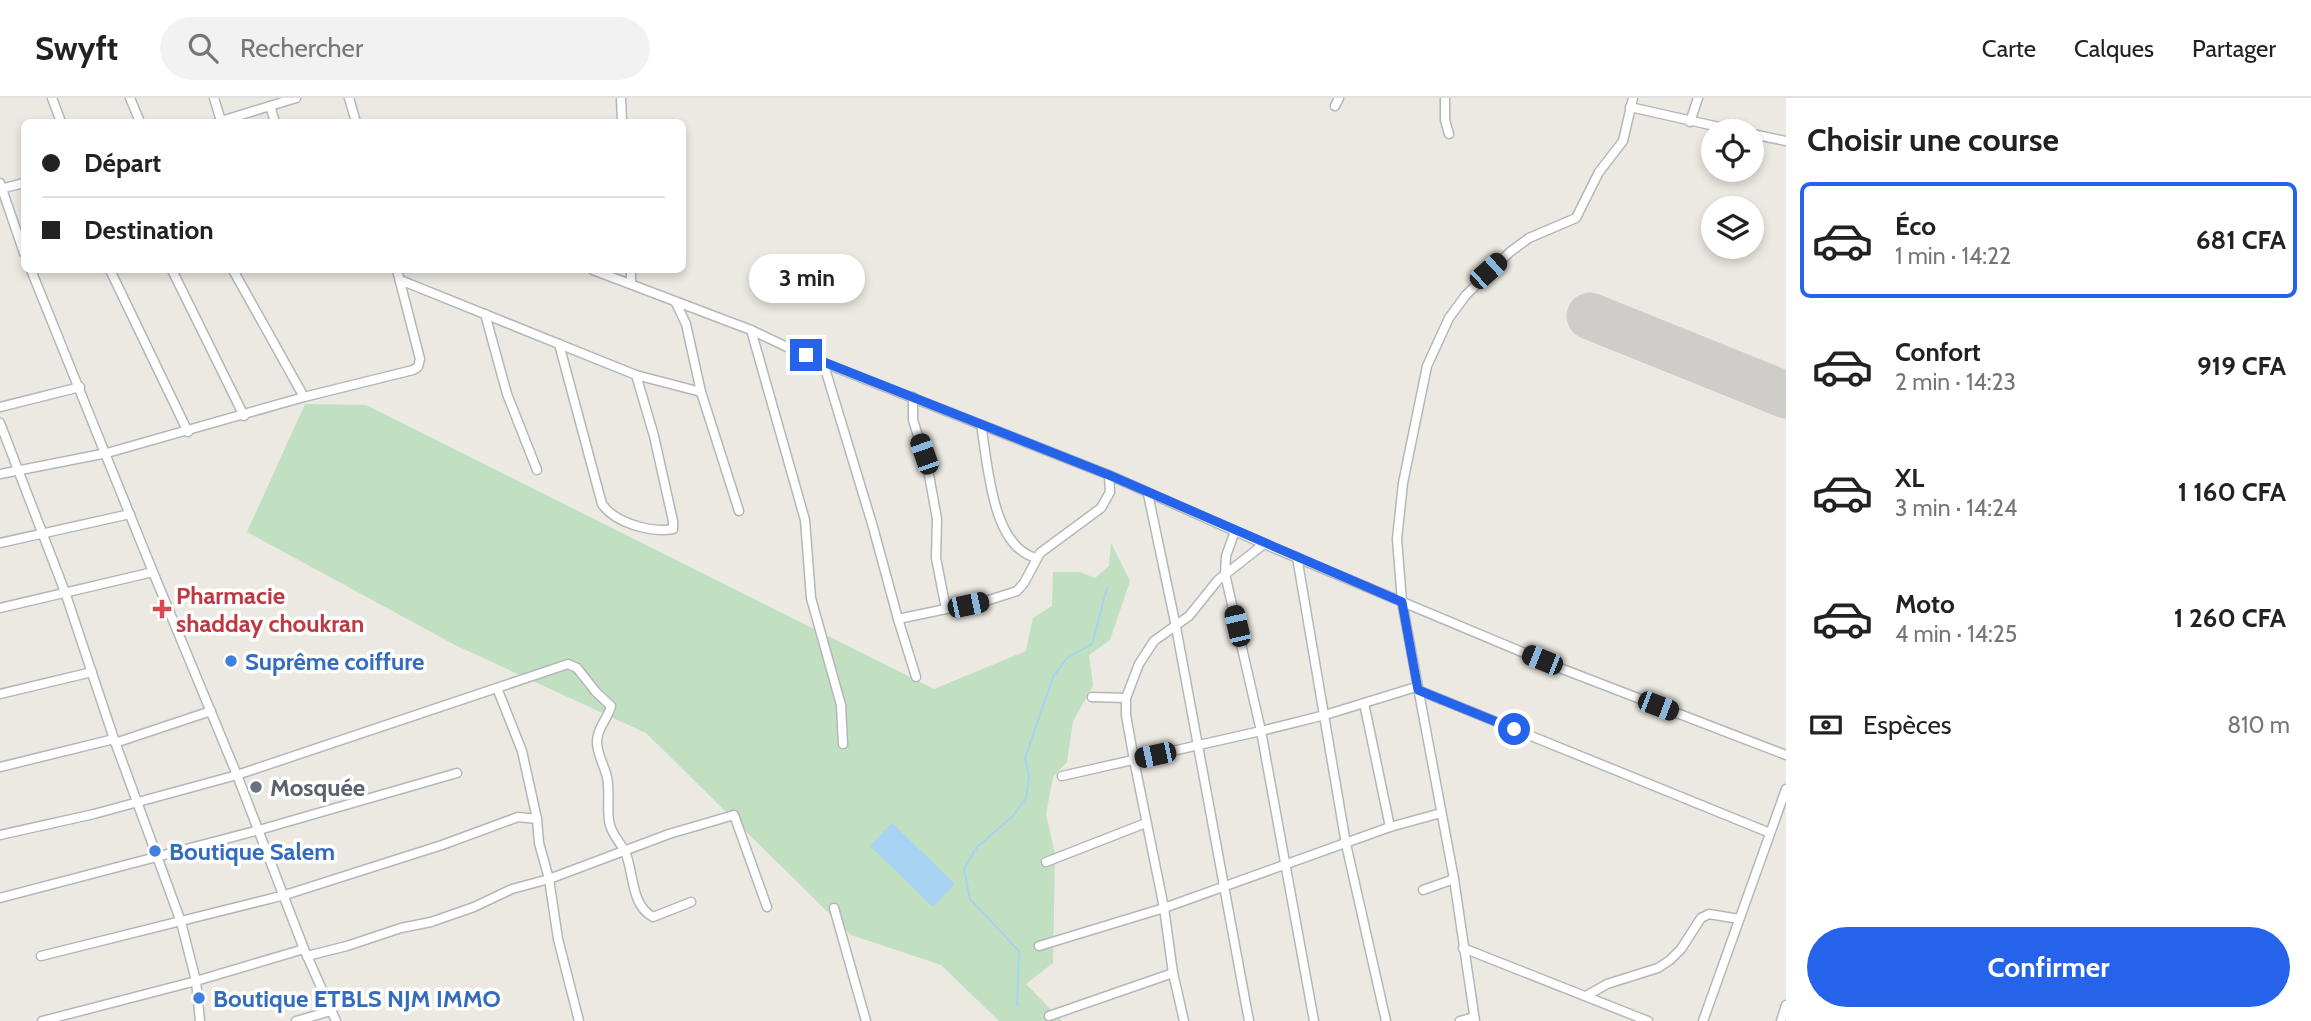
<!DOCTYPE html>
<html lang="fr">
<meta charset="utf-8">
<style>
body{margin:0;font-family:Cabin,sans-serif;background:#f2f2f2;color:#222;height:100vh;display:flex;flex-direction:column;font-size:26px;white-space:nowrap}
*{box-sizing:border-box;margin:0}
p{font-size:23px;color:#767676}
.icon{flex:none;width:38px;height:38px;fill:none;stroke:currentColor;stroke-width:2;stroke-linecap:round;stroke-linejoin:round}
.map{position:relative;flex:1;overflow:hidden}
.sheet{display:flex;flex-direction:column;background:#fff;width:525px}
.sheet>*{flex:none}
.top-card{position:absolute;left:21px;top:21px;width:665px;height:154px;border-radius:10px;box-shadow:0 4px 10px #0003;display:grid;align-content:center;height:154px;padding:0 21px;background:#fff}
.buttons{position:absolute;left:1701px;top:21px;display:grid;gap:14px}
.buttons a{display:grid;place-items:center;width:63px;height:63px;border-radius:50%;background:#fff;box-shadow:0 4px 10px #0003;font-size:35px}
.end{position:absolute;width:32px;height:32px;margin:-16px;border:9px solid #2563eb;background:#fff;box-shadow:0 0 0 4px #fff}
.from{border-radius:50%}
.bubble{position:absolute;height:49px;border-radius:24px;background:#fff;box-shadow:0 4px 10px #0003;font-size:23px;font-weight:700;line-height:49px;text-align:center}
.car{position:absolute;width:21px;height:42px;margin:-21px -10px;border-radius:9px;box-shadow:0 0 5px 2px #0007;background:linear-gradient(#222 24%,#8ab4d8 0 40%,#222 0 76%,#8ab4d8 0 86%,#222 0)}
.top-card b{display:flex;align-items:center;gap:24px;height:66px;font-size:26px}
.top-card b+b{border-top:2px solid #e0e0e0}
.top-card i{width:18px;height:18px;background:#222}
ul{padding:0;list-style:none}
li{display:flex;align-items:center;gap:21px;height:116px;margin:0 14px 10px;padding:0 7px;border:4px solid transparent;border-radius:10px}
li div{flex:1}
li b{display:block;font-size:26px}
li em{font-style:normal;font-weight:700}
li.selected{border-color:#2563eb}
li>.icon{width:63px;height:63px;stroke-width:1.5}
h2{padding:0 21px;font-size:32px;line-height:84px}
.pay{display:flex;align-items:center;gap:18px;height:77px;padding:0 21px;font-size:26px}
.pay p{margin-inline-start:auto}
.cta{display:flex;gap:14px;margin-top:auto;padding:14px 21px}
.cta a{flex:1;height:80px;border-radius:42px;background:#2563eb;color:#fff;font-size:28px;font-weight:700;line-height:80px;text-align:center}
header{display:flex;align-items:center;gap:42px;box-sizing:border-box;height:98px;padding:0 35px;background:#fff;border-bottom:2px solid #e0e0e0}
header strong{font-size:33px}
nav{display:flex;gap:38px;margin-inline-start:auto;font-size:24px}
.search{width:490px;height:63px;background:#f2f2f2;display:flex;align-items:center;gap:18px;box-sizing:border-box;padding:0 24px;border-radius:38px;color:#767676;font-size:26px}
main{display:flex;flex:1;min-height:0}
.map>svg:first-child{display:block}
.green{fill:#c1dfc1}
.water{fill:#a9d3f3}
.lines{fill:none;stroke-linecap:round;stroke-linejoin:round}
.stream{stroke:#a9d3f3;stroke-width:2}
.runway{stroke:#cecdc9;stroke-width:47}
.minor-casing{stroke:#b4b7ba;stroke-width:11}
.minor{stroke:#fff;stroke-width:8}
.route{stroke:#2563eb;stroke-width:9}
.health-dot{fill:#e0444e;stroke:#fff;stroke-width:2.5}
.shop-dot{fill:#3f7fe0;stroke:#fff;stroke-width:2.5}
.worship-dot{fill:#6b7280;stroke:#fff;stroke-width:2.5}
.labels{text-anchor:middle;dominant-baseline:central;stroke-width:7;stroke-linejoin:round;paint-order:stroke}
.health-label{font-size:24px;font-weight:bold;fill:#be3a42;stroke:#fff;text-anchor:start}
.shop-label{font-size:24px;font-weight:bold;fill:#366cbe;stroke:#fff;text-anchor:start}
.worship-label{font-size:24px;font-weight:bold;fill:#5b616d;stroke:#fff;text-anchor:start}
</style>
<header>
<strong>Swyft</strong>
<div class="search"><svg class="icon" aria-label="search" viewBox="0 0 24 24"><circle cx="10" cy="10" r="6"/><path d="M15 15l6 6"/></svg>Rechercher</div>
<nav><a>Carte</a><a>Calques</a><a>Partager</a></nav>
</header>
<main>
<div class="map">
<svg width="1786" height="923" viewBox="0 0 1786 923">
<rect width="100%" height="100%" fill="#ebe9e1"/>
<!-- green -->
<path class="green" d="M305,306L366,307L934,591L1026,553L1033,520L1052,508L1053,474H1080L1095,480L1109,468L1111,445L1130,483L1110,542L1089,557L1093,588L1073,623L1067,664L1053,679L1046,716L1055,756L1053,865L1026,886L1062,923H999L941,867L851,837L646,635L455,547L247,434Z"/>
<!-- water -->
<path class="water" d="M892,725L955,786L933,809L870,748Z"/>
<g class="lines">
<!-- stream -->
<path class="stream" d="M1017,907L1019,853L970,801L964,771L977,749L1012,719L1026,700L1029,678L1025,660L1053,579L1067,560L1092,546L1107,490"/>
<!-- runway -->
<path class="runway" d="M1590,218L1786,297"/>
<defs>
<g id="minor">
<path d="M52,0L61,24"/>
<path d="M130,0L140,24"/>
<path d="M214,0L221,23"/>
<path d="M349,0L356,24"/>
<path d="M621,0L622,24"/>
<path d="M1445,0V22L1449,36"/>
<path d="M270,8L275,24"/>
<path d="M1335,8L1339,0"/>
<path d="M1630,9L1737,33"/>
<path d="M218,24L296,0"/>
<path d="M1690,24L1698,0"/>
<path d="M1752,36L1786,43"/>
<path d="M0,85L24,155"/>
<path d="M0,91L24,85"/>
<path d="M31,172L153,474L237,677L304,851L336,923"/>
<path d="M110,172L188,334"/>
<path d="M172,172L244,318"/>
<path d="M233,172L304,299"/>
<path d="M593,172L751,232L806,258L1109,377L1264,446L1565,572L1786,657"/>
<path d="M631,172V186"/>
<path d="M400,182L636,277L701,294"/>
<path d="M676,205L686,226L701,294L739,413"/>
<path d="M485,216L507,296L537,372"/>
<path d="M751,232L805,422L811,500L841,607L843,646"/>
<path d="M559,246L602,406C615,425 651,435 673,431V423L654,338L636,277"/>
<path d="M823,264L873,429L898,521L989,502L1017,493L1024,485L1040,455L1101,410L1110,394L1109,377"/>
<path d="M913,299V322L927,366L937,421L936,460L946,511"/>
<path d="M0,309L80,289"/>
<path d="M0,325L65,494L114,641L181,824L196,883L200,923"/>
<path d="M981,327C988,365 991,448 1036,460"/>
<path d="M0,376L107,355L304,299L413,272L418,269L420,261L397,172"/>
<path d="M1148,396L1176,529L1249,923"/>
<path d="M1235,433L1226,458L1225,476L1261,633L1314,923"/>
<path d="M0,445L130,416"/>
<path d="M1297,459L1346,746L1386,923"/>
<path d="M0,510L153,474"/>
<path d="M898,521L916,579"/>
<path d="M497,590L522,653L537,721L539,745L549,781L558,841L579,923"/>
<path d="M1418,592L1770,735"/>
<path d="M0,596L92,574"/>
<path d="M1092,599L1126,600"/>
<path d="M1364,605L1390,729"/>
<path d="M115,645L211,613"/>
<path d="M0,669L114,641"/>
<path d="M1062,678L1261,633L1325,617L1416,589"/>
<path d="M0,737L94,716L237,677L568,566L577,570L596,594L611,608C609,618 600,627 598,637C594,651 604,666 607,679C610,694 607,709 609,723C611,737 621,744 626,756C634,777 631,807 653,819L691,804"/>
<path d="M1046,764L1146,725"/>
<path d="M1423,792L1454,781"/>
<path d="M0,800L259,732L457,675"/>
<path d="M834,810L866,923"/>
<path d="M1039,848L1164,810L1390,729L1441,715"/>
<path d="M1463,850L1648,923"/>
<path d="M41,858L285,797L442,747L518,719L537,721"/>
<path d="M307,858L347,848L401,830L431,824L474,809L512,791L549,781L669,736L734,717L767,809"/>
<path d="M1586,898L1607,886L1658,870L1670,862L1681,851L1701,820L1709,816L1739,821"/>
<path d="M1049,918L1173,875"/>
<path d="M42,923L196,883L304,851"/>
<path d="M296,923L331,913"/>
<path d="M1184,923L1173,875L1164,810L1134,662L1126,617V600L1139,566L1154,543L1189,518L1218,482L1264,446"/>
<path d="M1460,923L1474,919"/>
<path d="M1475,923L1454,781L1402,504L1397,441L1403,385L1427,268L1449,220L1466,197L1510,154L1529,140L1576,120L1599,74L1623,43L1633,0"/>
<path d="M1703,923L1786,691"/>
<path d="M1781,923L1786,907"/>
</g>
</defs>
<!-- minor casing -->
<use href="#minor" class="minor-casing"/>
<!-- minor -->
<use href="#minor" class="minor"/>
</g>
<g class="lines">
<!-- route -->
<path class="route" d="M806,257L1109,377L1402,504L1418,592L1514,631"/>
</g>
<!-- markers -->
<path class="health-dot" d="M158.5 500.5h7v7h7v7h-7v7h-7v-7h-7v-7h7z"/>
<g class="shop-dot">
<circle cx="231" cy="563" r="7"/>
<circle cx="155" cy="753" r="7"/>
<circle cx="199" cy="900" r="7"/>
</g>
<circle class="worship-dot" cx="256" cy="689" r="7"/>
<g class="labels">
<!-- health labels -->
<g class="health-label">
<text x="176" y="497">Pharmacie<tspan x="176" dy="28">shadday choukran</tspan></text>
</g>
<!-- shop labels -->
<g class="shop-label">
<text x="245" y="563">Suprême coiffure</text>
<text x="169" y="753">Boutique Salem</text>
<text x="213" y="900">Boutique ETBLS NJM IMMO</text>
</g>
<!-- worship labels -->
<g class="worship-label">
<text x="270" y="689">Mosquée</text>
</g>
</g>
</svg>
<div class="buttons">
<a><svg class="icon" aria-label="locate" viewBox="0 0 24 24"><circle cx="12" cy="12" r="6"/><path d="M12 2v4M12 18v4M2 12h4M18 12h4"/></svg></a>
<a><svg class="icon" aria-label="layers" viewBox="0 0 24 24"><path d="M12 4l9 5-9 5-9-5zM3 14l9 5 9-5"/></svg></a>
</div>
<i class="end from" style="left:1514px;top:631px"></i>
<i class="end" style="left:806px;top:257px"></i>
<div class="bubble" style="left:749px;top:156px;width:116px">3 min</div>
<i class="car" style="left:1488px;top:173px;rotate:48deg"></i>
<i class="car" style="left:924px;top:356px;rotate:341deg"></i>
<i class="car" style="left:968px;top:507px;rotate:78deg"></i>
<i class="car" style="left:1237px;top:528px;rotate:347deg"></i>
<i class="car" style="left:1542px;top:562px;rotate:292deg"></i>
<i class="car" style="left:1658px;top:608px;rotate:111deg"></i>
<i class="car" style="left:1155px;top:657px;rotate:258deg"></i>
<div class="top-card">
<b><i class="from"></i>Départ</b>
<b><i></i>Destination</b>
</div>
</div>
<section class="sheet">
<h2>Choisir une course</h2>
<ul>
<li class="selected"><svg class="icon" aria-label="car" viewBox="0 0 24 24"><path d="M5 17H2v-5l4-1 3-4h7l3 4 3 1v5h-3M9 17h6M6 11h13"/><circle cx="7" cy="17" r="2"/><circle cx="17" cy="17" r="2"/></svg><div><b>Éco</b><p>1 min · 14:22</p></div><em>681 CFA</em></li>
<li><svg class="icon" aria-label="car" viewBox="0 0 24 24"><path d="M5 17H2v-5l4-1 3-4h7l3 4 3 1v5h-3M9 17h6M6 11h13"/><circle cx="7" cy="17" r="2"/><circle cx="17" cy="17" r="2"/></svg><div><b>Confort</b><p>2 min · 14:23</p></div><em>919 CFA</em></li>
<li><svg class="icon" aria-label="car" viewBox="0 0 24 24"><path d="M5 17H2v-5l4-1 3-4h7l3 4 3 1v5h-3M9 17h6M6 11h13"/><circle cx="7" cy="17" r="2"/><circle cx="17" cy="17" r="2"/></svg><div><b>XL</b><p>3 min · 14:24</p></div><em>1 160 CFA</em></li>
<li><svg class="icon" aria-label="car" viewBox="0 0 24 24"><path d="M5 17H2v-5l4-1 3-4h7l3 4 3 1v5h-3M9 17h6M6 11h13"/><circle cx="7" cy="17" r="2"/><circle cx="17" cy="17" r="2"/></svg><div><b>Moto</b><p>4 min · 14:25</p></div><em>1 260 CFA</em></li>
</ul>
<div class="pay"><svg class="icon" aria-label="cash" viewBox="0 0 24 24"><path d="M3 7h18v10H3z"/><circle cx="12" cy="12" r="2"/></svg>Espèces<p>810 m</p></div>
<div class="cta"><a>Confirmer</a></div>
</section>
</main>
